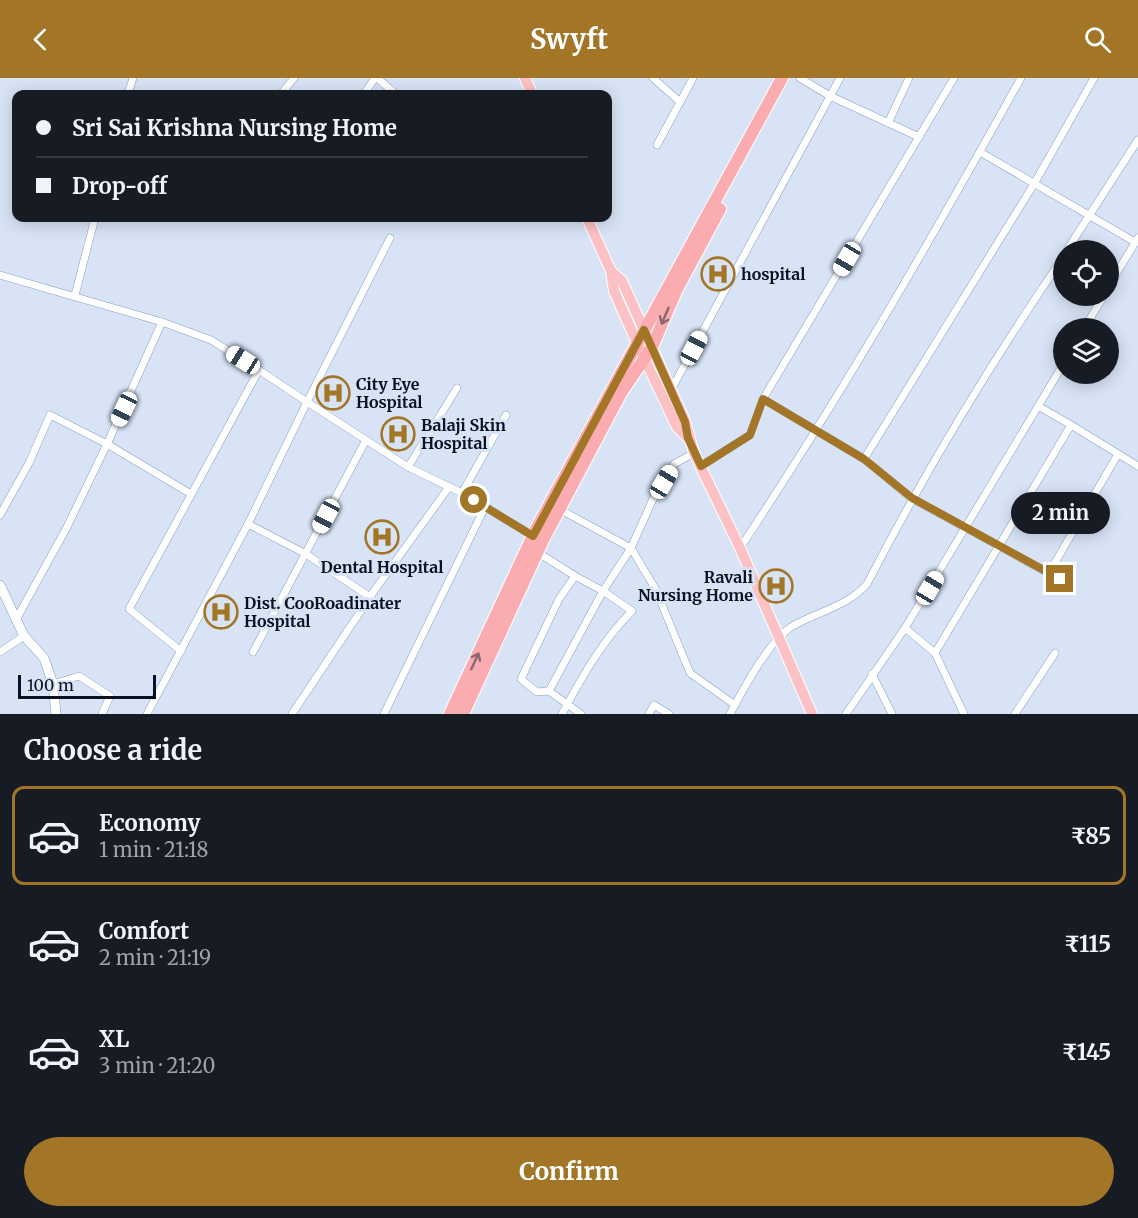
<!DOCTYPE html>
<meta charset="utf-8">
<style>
body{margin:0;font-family:Merriweather,serif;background:#20242c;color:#f1f3f6;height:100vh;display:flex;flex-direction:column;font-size:22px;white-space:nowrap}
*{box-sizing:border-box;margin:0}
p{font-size:20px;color:#9ea1a6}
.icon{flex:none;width:33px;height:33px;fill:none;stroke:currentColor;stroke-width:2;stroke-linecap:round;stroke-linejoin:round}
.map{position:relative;height:636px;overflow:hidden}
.side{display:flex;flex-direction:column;background:#171b24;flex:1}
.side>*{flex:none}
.banner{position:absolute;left:12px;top:12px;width:600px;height:132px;border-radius:12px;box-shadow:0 3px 15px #0003;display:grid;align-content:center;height:132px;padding:0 24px;background:#171b24}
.buttons{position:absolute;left:1053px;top:162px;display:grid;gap:12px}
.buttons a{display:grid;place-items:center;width:66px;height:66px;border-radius:50%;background:#171b24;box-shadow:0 3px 15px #0003;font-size:30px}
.scale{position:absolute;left:18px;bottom:15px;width:138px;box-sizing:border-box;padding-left:6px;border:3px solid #081221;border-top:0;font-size:16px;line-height:21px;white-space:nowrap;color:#081221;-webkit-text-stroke:4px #d8e4f6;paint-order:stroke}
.end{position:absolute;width:27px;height:27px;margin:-14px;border:8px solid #a27527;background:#fff;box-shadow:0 0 0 3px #fff}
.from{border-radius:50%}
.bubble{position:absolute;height:42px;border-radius:21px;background:#171b24;box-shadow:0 3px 15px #0003;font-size:20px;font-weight:700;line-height:42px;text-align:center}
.car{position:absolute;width:18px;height:36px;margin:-18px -9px;border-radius:8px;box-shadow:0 0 4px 2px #0007;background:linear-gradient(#fff 24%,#345 0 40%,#fff 0 76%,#345 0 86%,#fff 0)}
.banner b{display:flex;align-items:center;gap:21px;height:57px;font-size:22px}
.banner b+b{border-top:2px solid #363941}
.banner i{width:15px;height:15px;background:#f1f3f6}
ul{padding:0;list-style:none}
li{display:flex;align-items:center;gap:18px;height:99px;margin:0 12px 9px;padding:0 12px;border:3px solid transparent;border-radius:12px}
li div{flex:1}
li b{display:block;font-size:22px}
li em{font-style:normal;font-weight:700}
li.current{border-color:#a27527}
li>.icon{width:54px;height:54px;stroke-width:1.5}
h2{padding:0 24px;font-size:27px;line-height:72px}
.primary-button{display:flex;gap:12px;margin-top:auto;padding:12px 24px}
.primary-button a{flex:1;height:69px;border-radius:36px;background:#a27527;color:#fff;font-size:24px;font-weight:700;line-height:69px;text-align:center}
header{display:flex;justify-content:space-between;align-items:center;height:78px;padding:0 24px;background:#a27527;color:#fff;font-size:27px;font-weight:700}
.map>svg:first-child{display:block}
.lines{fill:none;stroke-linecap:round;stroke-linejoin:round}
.minor-casing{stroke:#83a0ca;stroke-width:8}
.tertiary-casing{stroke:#83a0ca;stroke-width:10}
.primary-casing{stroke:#fff;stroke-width:12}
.trunk-casing{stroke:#fff;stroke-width:14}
.minor{stroke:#fff;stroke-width:7}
.tertiary{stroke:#fff;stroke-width:9}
.primary{stroke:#fbc1c4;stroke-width:10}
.trunk{stroke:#faacb0;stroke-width:12}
.oneway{stroke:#8d6770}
.route{stroke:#a27527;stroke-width:8}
.labels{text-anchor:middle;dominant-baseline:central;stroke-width:6;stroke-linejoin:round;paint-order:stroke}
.poi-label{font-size:16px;font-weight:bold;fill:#081221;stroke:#d8e4f6;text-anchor:start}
</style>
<header><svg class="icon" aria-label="back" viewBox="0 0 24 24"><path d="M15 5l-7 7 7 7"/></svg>Swyft<svg class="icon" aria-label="search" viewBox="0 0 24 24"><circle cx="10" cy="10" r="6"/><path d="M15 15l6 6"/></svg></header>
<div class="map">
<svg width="1138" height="636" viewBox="0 0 1138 636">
<rect width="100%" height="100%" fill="#d8e4f6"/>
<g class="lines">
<defs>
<g id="minor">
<path d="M377,0L396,16"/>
<path d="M653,0L680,24"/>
<path d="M800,0L830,18L919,59"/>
<path d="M954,0L763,321L864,381L911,420L1070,507"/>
<path d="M128,16L133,0"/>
<path d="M281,16L294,0"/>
<path d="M364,16L375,0"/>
<path d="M888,45L909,0"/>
<path d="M657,67L693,0"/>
<path d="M980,74L1135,164"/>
<path d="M1067,172L1138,62"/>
<path d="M0,197L162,244"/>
<path d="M1108,209L1138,160"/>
<path d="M75,217L95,140"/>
<path d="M1084,250L1104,218"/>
<path d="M457,310L408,389L462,415L533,458"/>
<path d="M671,312L840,0"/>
<path d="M1071,347L1138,388"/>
<path d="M694,375L674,386L653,421L631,470L656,512L690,595L735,627"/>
<path d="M864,381L1034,106L1094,0"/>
<path d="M701,388L750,357L763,321"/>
<path d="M462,415L506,337"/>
<path d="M191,416L107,366L162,244L211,262L259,292"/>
<path d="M559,431L631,470L603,513L632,533C602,563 582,599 562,636"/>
<path d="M0,437L29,385L50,337L107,366L67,449L17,540"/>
<path d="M248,446L306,476L370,519"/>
<path d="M740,470C841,318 932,160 1021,0"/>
<path d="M537,474L575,498L559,521L521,601L537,614L549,613L581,636"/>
<path d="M1049,495L1118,376"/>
<path d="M905,550L935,575L964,636"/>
<path d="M181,573L129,531L259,292L307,324L390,160"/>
<path d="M0,574L24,558"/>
<path d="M253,574L366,362"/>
<path d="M935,575L1071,347L1038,328"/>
<path d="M872,596L892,636"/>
<path d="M53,606L79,598L110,618L102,636"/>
<path d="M549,613L603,513L575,498"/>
<path d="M147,636L248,446L307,324L408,389"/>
<path d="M292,636L374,513L449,409"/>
<path d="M384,636L485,429"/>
<path d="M649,636L654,627L669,636"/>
<path d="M730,636C743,612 768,564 791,549C816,534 847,529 867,506C926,392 992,283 1064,178"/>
<path d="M846,636L905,550L1064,285"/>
<path d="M1015,636L1055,575"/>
</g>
<path id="tertiary" d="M0,507L24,558L44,580L53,606L56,636"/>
<g id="primary">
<path d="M525,0L532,16"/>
<path d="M587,140L611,193L614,213L637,265L677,349L688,360"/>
<path d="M611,193L622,203L644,252L685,343L694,375L740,470L812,636"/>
</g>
<g id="trunk">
<path d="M450,636L536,451L782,0"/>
<path d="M463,636L543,462L621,315L652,269L677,211L720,131"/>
</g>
</defs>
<!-- minor casing -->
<use href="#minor" class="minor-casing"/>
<!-- tertiary casing -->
<use href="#tertiary" class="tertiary-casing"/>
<!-- primary casing -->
<use href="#primary" class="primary-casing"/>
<!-- trunk casing -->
<use href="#trunk" class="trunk-casing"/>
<!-- minor -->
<use href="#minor" class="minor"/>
<!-- tertiary -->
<use href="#tertiary" class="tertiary"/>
<!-- primary -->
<use href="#primary" class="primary"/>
<!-- trunk -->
<use href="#trunk" class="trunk"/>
</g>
<!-- one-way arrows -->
<defs><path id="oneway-shaft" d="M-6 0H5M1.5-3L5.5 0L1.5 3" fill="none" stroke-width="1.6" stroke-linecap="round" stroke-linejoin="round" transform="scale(1.5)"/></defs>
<g class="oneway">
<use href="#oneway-shaft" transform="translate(665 238) rotate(113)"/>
<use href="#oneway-shaft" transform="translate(475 583) rotate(-65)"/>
</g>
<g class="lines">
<!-- route -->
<path class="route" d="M474,422L533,458L644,252L685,344L688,360L701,388L750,357L763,321L864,381L912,420L1060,501"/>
</g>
<!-- icons -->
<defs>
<symbol id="hospital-ring" viewBox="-11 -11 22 22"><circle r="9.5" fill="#d8e4f6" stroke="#a27527" stroke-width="1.5"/><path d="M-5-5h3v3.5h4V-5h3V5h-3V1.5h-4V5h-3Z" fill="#a27527"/></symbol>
</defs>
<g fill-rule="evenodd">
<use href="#hospital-ring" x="699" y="177" width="38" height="38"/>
<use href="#hospital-ring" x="314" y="296" width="38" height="38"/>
<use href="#hospital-ring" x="379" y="337" width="38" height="38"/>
<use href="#hospital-ring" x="363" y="440" width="38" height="38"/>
<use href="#hospital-ring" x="757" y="489" width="38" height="38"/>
<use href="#hospital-ring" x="202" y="515" width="38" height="38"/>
</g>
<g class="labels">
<!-- poi labels -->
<g class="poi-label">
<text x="741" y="196">hospital</text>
<text x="356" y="306">City Eye<tspan x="356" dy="18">Hospital</tspan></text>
<text x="421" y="347">Balaji Skin<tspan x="421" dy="18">Hospital</tspan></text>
<text x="382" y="489" text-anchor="middle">Dental Hospital</text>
<text x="753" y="499" text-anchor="end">Ravali<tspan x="753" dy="18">Nursing Home</tspan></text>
<text x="244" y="525">Dist. CooRoadinater<tspan x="244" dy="18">Hospital</tspan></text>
</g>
</g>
</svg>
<div class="buttons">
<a><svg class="icon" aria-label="locate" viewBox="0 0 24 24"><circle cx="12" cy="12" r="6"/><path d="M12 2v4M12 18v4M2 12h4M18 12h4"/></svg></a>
<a><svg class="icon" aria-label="layers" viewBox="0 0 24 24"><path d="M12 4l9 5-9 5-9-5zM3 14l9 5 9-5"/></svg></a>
</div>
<div class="scale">100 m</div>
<i class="end from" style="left:474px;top:422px"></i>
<i class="end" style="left:1060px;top:501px"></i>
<div class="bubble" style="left:1011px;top:414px;width:99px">2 min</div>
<i class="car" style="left:847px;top:181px;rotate:210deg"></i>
<i class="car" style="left:694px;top:270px;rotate:28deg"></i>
<i class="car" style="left:243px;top:282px;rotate:302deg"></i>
<i class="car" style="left:124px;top:331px;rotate:205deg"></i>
<i class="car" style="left:664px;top:404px;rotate:31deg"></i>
<i class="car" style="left:326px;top:438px;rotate:208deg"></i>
<i class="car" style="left:930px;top:510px;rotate:31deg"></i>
<div class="banner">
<b><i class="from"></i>Sri Sai Krishna Nursing Home</b>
<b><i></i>Drop-off</b>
</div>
</div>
<section class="side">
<h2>Choose a ride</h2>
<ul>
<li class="current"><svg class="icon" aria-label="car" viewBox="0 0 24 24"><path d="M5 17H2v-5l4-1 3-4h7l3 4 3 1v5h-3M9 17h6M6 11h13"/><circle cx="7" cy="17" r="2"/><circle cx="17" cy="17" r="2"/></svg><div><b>Economy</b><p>1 min · 21:18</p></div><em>₹85</em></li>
<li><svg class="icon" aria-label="car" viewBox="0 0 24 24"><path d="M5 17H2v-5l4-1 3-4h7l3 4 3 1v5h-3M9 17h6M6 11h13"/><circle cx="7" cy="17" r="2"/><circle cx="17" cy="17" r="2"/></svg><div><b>Comfort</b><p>2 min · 21:19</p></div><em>₹115</em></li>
<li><svg class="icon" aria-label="car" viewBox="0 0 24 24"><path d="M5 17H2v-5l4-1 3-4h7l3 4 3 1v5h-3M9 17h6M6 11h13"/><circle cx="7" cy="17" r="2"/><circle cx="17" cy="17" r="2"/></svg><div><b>XL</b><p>3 min · 21:20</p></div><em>₹145</em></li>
</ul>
<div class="primary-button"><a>Confirm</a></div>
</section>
